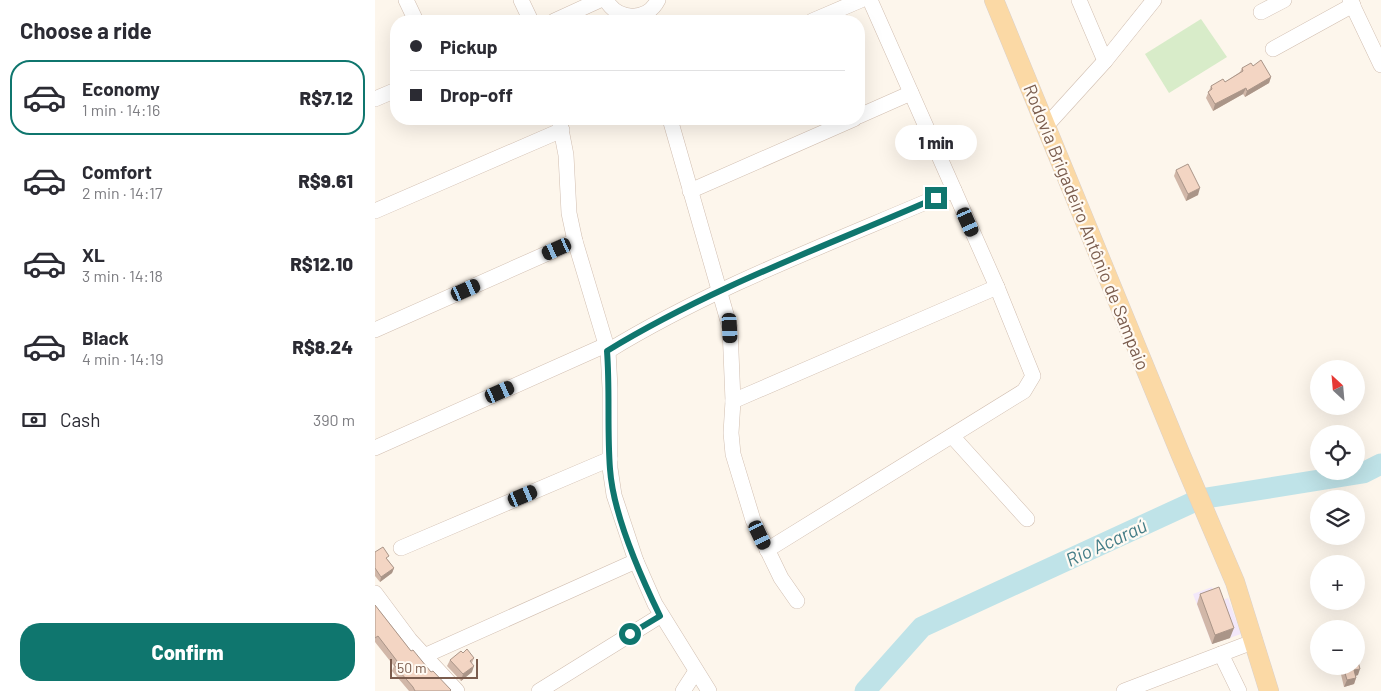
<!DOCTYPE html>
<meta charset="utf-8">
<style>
body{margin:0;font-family:Barlow,sans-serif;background:#f2f2f3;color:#2b2b33;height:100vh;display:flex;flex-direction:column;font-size:19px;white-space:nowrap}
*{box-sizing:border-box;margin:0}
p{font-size:16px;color:#7c7c81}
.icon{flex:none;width:28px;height:28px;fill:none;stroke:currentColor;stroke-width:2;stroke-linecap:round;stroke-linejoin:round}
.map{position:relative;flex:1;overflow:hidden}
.panel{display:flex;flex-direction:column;background:#fff;width:375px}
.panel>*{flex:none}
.top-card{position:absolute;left:15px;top:15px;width:475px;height:110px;border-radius:20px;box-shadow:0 5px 20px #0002;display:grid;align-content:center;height:110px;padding:0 20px;background:#fff}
.needle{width:32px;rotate:334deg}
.fabs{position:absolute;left:935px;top:360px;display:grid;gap:10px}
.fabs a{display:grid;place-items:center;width:55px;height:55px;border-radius:50%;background:#fff;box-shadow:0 5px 20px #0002;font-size:25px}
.scale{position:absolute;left:15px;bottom:12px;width:88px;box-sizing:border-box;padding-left:5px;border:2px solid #7a5c4d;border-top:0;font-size:14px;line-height:18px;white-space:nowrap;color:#7a5c4d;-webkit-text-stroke:4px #fffaf3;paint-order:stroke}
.end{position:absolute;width:22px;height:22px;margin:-11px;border:6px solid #0f766e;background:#fff;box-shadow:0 0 0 2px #fff}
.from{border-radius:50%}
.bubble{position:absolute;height:35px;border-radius:18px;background:#fff;box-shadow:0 5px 20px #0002;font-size:16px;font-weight:800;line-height:35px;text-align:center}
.car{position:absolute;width:15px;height:30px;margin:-15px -8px;border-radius:6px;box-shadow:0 0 4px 1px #0007;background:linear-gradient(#222 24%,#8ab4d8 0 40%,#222 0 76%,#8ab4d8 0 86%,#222 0)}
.top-card b{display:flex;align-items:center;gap:18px;height:48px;font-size:19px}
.top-card b+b{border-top:1px solid #e1e1e2}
.top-card i{width:12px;height:12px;background:#2b2b33}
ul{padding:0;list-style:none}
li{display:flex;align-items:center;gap:15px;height:75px;margin:0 10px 8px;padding:0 10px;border:2px solid transparent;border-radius:20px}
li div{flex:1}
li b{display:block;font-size:19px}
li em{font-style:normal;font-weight:800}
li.active{border-color:#0f766e}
li>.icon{width:45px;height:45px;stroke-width:1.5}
h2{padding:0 20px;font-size:22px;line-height:60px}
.pay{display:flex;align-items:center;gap:12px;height:55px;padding:0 20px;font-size:19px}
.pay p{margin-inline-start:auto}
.action{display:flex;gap:10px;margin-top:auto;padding:10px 20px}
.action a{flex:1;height:58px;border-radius:20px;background:#0f766e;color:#fff;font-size:20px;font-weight:800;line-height:58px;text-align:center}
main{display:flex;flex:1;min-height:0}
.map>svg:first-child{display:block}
.education{fill:#f3e8fa}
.green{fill:#d8ecc9}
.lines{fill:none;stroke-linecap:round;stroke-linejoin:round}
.river{stroke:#bfe3e8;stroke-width:21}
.minor-casing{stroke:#d1beb0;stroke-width:16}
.major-casing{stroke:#dad1cd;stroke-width:20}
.minor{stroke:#fff;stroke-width:15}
.major{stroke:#fbd9a5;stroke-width:19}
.wall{fill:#d1b7a8}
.shaded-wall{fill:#aa9588}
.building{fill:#f3d5c3;stroke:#aa9588}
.route{stroke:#0f766e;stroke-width:6}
.labels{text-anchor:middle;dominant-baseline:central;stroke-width:4.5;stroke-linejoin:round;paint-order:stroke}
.street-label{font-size:18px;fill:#7a5c4d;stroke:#fffaf3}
.water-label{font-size:19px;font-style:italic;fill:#437c86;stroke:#fffaf3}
</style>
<main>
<section class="panel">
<h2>Choose a ride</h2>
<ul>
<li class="active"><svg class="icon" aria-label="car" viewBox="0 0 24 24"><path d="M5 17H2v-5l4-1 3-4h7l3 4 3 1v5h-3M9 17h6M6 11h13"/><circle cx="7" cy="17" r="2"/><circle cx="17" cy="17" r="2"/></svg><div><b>Economy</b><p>1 min · 14:16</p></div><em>R$7.12</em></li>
<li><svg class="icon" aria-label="car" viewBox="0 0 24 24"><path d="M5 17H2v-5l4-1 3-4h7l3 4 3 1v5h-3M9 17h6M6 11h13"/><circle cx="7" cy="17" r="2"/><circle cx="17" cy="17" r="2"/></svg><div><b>Comfort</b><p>2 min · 14:17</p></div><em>R$9.61</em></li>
<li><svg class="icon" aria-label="car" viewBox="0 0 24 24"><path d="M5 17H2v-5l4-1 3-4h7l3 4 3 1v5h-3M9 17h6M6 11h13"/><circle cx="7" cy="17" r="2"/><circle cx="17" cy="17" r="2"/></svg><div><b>XL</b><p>3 min · 14:18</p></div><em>R$12.10</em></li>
<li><svg class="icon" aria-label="car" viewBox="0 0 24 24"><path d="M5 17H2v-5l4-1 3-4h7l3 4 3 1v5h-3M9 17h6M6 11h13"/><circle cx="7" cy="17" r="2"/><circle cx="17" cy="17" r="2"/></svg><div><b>Black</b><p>4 min · 14:19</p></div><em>R$8.24</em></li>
</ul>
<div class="pay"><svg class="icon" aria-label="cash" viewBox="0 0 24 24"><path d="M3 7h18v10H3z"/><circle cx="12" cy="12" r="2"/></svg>Cash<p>390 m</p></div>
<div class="action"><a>Confirm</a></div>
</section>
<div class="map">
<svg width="1006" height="691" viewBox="0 0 1006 691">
<rect width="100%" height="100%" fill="#fdf6ec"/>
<!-- education -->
<path class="education" d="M837,587L842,602L853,598L866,634L837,644L818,594Z"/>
<!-- green -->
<path class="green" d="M826,19L852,57L794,93L770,54Z"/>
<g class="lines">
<!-- river -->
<path class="river" d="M490,691L547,627L825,499L988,473L1006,464"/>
<defs>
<g id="minor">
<path d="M31,0L41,21"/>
<path d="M146,0L156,21"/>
<path d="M231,0C243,21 272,22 283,0"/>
<path d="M704,0L730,61"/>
<path d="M975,0L1006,65"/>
<path d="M886,12L909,0"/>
<path d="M179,21L225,0"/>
<path d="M437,21L486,0"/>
<path d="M898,49L978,5"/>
<path d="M0,99L21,90"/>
<path d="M484,116L536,93"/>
<path d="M184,119L191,155L194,213L200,241L233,351L235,388V468L239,495L261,561L280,604L334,691"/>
<path d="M295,119L355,328L358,401L356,433L358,454L378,520L406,578L422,601"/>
<path d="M671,126L730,61L779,0"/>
<path d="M315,191L479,119"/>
<path d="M0,211L187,130"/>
<path d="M0,330L200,241"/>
<path d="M233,351C339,286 464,240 579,190"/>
<path d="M358,401L622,287"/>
<path d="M577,436L652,519"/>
<path d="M0,448L231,345"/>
<path d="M26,548L235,459"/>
<path d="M392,550L649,391L658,376L622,287L495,0"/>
<path d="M0,593L35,640L82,691"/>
<path d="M846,654L864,691"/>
<path d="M49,656L261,561"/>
<path d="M164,691L285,616"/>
<path d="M308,691L321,671"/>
<path d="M749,691L880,641"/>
</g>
<path id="major" d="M619,0L805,453L860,582L894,691"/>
</defs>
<!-- minor casing -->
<use href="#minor" class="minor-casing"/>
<!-- major casing -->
<use href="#major" class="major-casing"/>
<!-- minor -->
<use href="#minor" class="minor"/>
<!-- major -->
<use href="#major" class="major"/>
</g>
<!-- wall -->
<g class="wall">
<path d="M878,66L896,77L894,83L870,97L868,94L838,111L831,98L836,86L850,82L865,72L867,68Z"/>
<path d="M801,170L823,195L811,201L799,176Z"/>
<path d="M0,552L13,560L19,568L17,573L5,582L0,576Z"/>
<path d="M825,594L855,638L837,644L822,604Z"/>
<path d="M0,605L36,651L56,672L76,690V691H34L17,671L19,666L0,642Z"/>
<path d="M88,653L99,658L97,663V672L86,681L72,666L75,660Z"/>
<path d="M964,666H981L983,675L980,676L981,678L979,684L969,687Z"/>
</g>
<!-- shaded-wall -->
<g class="shaded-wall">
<path d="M896,77L894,83L870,97L872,91Z"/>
<path d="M871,88L868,94L838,111L840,104Z"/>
<path d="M825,188L823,195L811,201L813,194Z"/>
<path d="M19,568L17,573L5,582L6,577Z"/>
<path d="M859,628L855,638L837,644L840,635Z"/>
<path d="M99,666L97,672L86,681L88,674Z"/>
<path d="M985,669L983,675L977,677L979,670Z"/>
<path d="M981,678L979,684L969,687L972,680Z"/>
</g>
<!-- building -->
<g class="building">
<path d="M886,60L896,77L872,91L871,88L840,104L833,92L837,89L836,86L848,79L850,82L868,71L867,68L876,63L878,66Z"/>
<path d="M813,164L825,188L813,194L801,170Z"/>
<path d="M8,547L14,556L11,558L19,568L6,577L0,568V552Z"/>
<path d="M844,587L859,628L840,635L825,594Z"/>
<path d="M0,605L36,651L38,650L56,672L58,671L76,690L75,691H40L38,687L19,665L22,661L3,636L0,638Z"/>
<path d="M92,649L99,658L95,661L99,666L88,674L75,660L86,651L88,653Z"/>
<path d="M981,654L985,669L979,670L981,678L972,680L968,666H981Z"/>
</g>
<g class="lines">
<!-- route -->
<path class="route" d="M255,634L285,616C265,575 238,513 235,469C232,430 235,390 232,351C335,288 451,246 561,198"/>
</g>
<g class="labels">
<!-- street labels -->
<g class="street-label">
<text transform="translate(712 227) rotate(68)">Rodovia Brigadeiro Antônio de Sampaio</text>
</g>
<!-- water labels -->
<g class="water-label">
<text transform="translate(731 542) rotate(-25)">Rio Acaraú</text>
</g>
</g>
</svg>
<div class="fabs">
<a><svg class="needle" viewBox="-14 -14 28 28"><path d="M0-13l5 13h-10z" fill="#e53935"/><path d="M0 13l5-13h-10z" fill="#7c7c81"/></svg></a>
<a><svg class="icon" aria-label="locate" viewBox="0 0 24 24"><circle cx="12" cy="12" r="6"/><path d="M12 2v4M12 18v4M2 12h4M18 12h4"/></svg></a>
<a><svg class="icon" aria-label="layers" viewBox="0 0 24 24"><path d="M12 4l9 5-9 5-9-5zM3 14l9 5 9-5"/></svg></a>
<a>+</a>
<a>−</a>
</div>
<div class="scale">50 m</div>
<i class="end from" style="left:255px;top:634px"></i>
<i class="end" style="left:561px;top:198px"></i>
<div class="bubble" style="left:520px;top:125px;width:82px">1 min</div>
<i class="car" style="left:593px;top:222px;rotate:156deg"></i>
<i class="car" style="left:182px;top:249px;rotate:246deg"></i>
<i class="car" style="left:91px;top:290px;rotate:66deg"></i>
<i class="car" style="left:355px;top:328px;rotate:177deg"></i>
<i class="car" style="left:125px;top:392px;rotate:66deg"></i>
<i class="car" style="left:148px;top:496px;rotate:67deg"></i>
<i class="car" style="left:385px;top:535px;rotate:155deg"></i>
<div class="top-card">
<b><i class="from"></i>Pickup</b>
<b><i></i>Drop-off</b>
</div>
</div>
</main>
